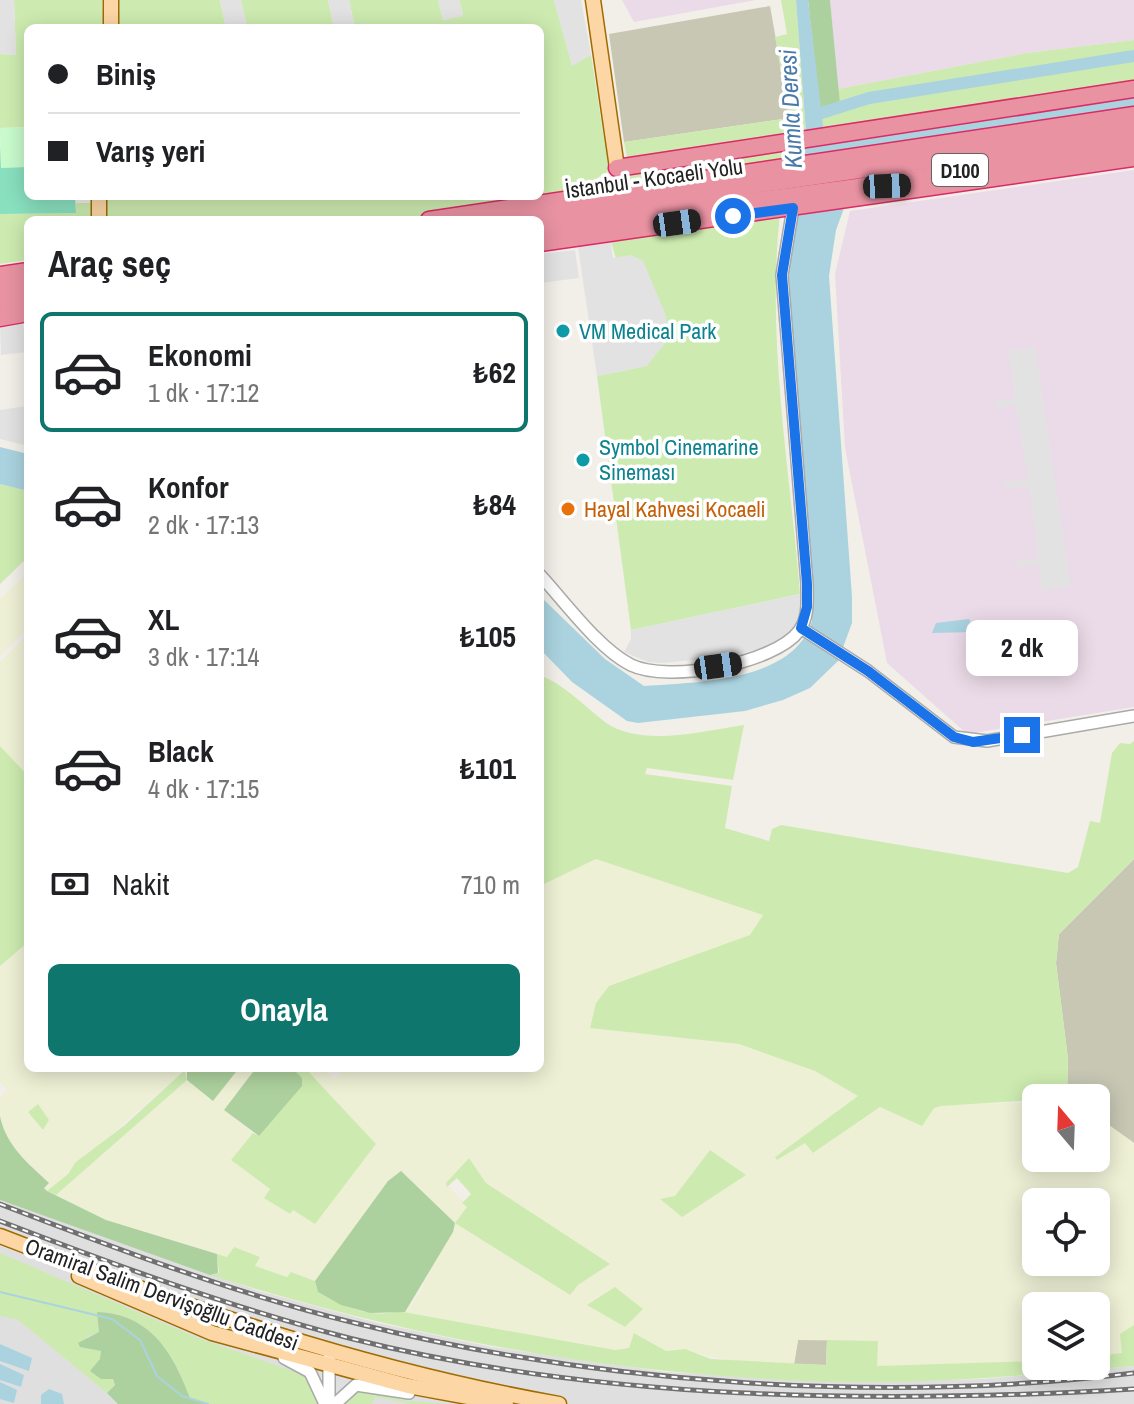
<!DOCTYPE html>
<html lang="tr">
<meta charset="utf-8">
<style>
body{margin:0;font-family:"Archivo Narrow",sans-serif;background:#f2f2f2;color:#202124;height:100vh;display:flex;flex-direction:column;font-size:30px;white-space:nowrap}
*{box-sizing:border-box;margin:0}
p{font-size:26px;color:#757577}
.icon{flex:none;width:44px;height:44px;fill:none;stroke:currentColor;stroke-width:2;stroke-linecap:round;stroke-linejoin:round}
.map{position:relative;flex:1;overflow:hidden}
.side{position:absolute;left:24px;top:216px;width:520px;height:856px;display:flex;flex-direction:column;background:#fff;border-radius:12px;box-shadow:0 4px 20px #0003}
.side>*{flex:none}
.top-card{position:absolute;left:24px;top:24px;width:520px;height:176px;border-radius:12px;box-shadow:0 4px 20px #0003;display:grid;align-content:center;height:176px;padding:0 24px;background:#fff}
.needle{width:52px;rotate:341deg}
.controls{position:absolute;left:1022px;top:1084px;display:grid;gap:16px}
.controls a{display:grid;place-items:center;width:88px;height:88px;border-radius:12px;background:#fff;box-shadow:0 4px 20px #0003;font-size:40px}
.end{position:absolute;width:36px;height:36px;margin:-18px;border:10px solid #1a73e8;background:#fff;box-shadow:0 0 0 4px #fff}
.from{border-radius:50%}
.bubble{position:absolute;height:56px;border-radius:12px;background:#fff;box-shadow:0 4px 20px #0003;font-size:26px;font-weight:700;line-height:56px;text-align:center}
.car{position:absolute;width:24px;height:48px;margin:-24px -12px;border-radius:10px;box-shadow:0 0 6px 2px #0007;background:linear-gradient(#222 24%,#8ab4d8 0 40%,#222 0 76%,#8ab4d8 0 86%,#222 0)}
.top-card b{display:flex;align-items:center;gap:28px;height:76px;font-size:30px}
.top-card b+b{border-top:2px solid #e0e0e0}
.top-card i{width:20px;height:20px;background:#202124}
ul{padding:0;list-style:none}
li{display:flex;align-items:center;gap:24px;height:120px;margin:0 16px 12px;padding:0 8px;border:4px solid transparent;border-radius:12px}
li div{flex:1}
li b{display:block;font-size:30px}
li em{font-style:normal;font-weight:700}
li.current{border-color:#0f766e}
li>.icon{width:72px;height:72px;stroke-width:1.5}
h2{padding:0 24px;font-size:36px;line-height:96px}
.pay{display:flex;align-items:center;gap:20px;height:88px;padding:0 24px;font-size:30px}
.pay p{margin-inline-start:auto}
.action{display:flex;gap:16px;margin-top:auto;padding:16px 24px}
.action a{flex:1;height:92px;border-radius:12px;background:#0f766e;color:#fff;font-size:32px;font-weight:700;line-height:92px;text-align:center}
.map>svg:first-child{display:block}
.residential{fill:#e0dfdf}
.industrial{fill:#ebdbe8}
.construction{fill:#c7c7b4}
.farmland{fill:#eef0d5;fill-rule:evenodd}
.grass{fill:#cdebb0}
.forest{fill:#add19e}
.park{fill:#c8facc}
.pitch{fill:#88e0be}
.parking{fill:#e2e2e2}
.water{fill:#aad3df}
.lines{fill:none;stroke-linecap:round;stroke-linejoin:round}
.stream{stroke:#aad3df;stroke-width:2}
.river{stroke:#aad3df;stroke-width:12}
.minor-casing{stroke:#a9a9a9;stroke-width:14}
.major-casing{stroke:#a06b00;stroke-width:17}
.highway-casing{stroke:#dc2a67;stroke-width:19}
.minor{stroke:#fff;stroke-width:11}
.major{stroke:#fcd6a4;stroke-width:14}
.highway{stroke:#e892a2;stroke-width:16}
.rail-casing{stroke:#707070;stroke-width:5}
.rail{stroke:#fff;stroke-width:2;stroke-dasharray:6;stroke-linecap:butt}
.route{stroke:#1a73e8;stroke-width:10}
.culture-dot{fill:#0f9aa8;stroke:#fff;stroke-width:3}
.food-dot{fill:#e8710a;stroke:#fff;stroke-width:3}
.labels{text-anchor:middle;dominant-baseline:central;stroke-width:7;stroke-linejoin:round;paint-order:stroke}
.shield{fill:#fff;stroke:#646464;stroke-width:2}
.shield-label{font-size:20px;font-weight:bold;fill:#222}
.street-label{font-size:22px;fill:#222;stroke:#fff}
.culture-label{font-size:22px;fill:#0d838f;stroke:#fff;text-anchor:start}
.food-label{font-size:22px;fill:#c56008;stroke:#fff;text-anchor:start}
.water-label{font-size:24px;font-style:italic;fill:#4a7aab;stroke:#fff}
</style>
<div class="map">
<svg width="1134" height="1404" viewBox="0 0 1134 1404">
<rect width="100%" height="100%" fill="#f2efe9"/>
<!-- residential -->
<path class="residential" d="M0,1200L259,1291L378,1323L492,1347L666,1372L856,1382L982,1379L1134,1366V1404H0Z"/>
<!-- industrial -->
<g class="industrial">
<path d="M622,0H756L634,22Z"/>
<path d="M830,0H1134V40L1027,53L838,89Z"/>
<path d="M1134,170V707L967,734L887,663L845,448L835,274L850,211Z"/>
</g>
<!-- construction -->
<g class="construction">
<path d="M770,6L790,118L624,142L609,34Z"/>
<path d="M1134,859V1143L1096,1116V1098H1067L1068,1059L1056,963L1059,934Z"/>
<path d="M798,1340H827L826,1365L794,1364Z"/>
</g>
<!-- farmland -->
<g class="farmland">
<path d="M28,573V627L0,656V599Z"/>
<path d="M28,635V776L0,746V662Z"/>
<path d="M596,859L764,915L750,935L712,952L591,1028L739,1044L815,1071L859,1096L775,1157L805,1142L814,1153L880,1107L1036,1102V1158H1096V1116L1134,1143V1325L1122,1353L1096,1356V1306H1036V1361L877,1366V1341L798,1340L794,1364L727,1360L676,1349L666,1351L635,1333L629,1348L615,1350L405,1312L416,1299L455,1223L401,1171L388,1181L315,1281L291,1272L287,1277L254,1266L259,1258L233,1247L227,1257L106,1220L56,1195L187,1080L213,1100L239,1068H256L225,1110L253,1133L231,1160L270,1189L265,1198L289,1214L376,1144L305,1068H324L334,1079L342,1072L338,1068H540V886ZM710,1150L682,1217L662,1199L675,1196ZM469,1158L486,1183L610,1264L578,1285L569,1295L456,1223L468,1207L446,1183ZM1036,1202H1096V1262H1036Z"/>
<path d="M28,942V1068H187L47,1191L44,1188L49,1183L15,1150L3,1131L0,1116V1097L8,1090L0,1082V966Z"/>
</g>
<!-- grass -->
<g class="grass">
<path d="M14,0H102L103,28H28V127L0,128V54L16,55Z"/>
<path d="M118,0H220L226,28H118Z"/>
<path d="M241,0H328L334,28H247Z"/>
<path d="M349,0H438L443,20L463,15L459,0H554L572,65L591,55L609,171L568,195L392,220H106L105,196H540V28H355Z"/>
<path d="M781,0H796L806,133L627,157L624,142L789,118L775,37L787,34Z"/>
<path d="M1134,40V83L823,129L820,110L839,104L838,89L1027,53Z"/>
<path d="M804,142L801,159L630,183L627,176Z"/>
<path d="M76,203H91V220H28V260L0,264V214L76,213Z"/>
<path d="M780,213C766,339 790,469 800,594L631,630L597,376L647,366L610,238Z"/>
<path d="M0,484L28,491V557L0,584Z"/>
<path d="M540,675C565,685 584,706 605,722C641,748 703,731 744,725L733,780L647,768L645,774L732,786L725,828L769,841L772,829L781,825L1068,873L1078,867L1090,821L1100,823L1112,753L1120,743L1130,744L1134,741V859L1059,934L1056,963L1068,1059L1067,1098L941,1106L934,1108L922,1126L880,1107L813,1153L805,1143L777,1160L775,1157L858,1096L815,1071L739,1044L590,1028L596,1003L609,986L750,935L763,915L596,859L540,886Z"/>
<path d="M0,746L28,776V942L0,966Z"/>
<path d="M292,1068H305L376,1144L315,1224L293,1210L290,1214L264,1198L270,1189L231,1160L253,1133L259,1136L296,1070Z"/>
<path d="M185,1070L187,1080L56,1195L47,1191L68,1174L76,1162L125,1125Z"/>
<path d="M38,1104L49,1120L43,1130L28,1112Z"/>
<path d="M710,1150L746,1175L682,1217L660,1199L675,1196Z"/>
<path d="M469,1158L486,1183L610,1264L578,1285L570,1295L455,1223L467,1207L462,1203L471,1194L457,1178L447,1187L446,1183Z"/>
<path d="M234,1247L260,1257L255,1266L287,1277L291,1272L315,1281L318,1292C342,1306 370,1319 398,1311L615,1350L629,1348L634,1333L666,1351L685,1349L711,1359L826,1365L827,1340L878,1341L877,1366L1036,1361V1366H1096V1356L1122,1353L1120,1334L1134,1325V1366C1041,1374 948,1383 855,1382C635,1379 420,1341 210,1275L219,1273L217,1254L227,1257Z"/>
<path d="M0,1253L198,1338L307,1376L319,1404H208L190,1398C173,1353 151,1314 98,1312L99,1332L86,1337L84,1348L101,1351L100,1359L115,1384L107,1393L17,1319L0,1316Z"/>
<path d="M615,1287L643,1309L625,1327L587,1305Z"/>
<path d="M367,1391L409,1401L452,1404H412L376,1397L371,1404H343L352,1394Z"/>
</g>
<!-- forest -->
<g class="forest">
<path d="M808,0H830L840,104L820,110Z"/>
<path d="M187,1068H239L213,1101L187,1080Z"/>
<path d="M256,1068H292L302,1078V1086L259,1136L224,1110Z"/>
<path d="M0,1116C6,1146 28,1163 49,1183L44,1188L47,1191L106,1220L217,1254L218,1273L210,1275L0,1200Z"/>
<path d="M401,1171L455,1223L453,1232L405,1312L370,1313L341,1305L318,1292L315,1281L388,1181Z"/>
<path d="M97,1312C151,1314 173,1353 190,1398L208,1404H118L107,1393L115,1385L113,1379H101L90,1371L100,1359L101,1351L80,1347L78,1343L99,1332Z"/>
</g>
<!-- park -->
<path class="park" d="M28,127V167L1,168L0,128Z"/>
<!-- pitch -->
<path class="pitch" d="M0,145L1,168L28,167V196H75L76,213L0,214Z"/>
<!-- parking -->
<g class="parking">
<path d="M0,0H14L16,55L0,54Z"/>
<path d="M220,0H241L247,28H226Z"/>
<path d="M328,0H349L355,28H334Z"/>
<path d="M438,0H459L463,16L443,20Z"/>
<path d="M554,0H581L591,55L572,66Z"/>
<path d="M610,238L613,258L631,255L643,261L665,313L670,337L647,366L597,376L578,247Z"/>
<path d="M575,250L579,278L540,283V254Z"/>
<path d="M22,317L27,352L1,355L0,320Z"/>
<path d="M1035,347L1071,586L1042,591L1038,564L1016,567L1015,562L1038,558L1029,486L1005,488L1004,483L1028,479L1016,405L995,408L994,402L1015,398L1008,351Z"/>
<path d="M27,406L28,446L0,439V410Z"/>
<path d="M800,594V617L794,629L775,644L732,656L663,663L648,662L624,652L631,639V630Z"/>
</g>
<!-- water -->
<g class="water">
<path d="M796,0H808L825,142L1134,94V109L841,151L847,200L836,230L829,276L852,597V623L838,661L810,688L783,700L745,711L638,723L627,721L572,682L540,649V596L605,659L644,686C697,682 794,682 812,621L788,262L793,226L801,207V159L806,133Z"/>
<path d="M0,447L28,454V491L0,484Z"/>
<path d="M969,619L976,632L932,633L936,623Z"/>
<path d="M0,1344L32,1358L29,1371L0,1361Z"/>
<path d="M0,1364L24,1375L21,1387L0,1380Z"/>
<path d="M0,1382L17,1390L14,1403L0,1399Z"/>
<path d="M49,1389L62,1394L64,1404H41V1395Z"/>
</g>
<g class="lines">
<!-- stream -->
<path class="stream" d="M0,1292L112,1319L140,1340L157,1376L182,1396L208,1404"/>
<!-- river -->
<path class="river" d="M815,115L869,98L1134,56"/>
<defs>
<g id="minor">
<path d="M540,575C565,602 599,649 631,665C668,683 774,664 799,631C809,617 807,601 807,584L782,275L793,208"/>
<path d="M801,628L868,671L954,737L987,741L1134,716"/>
<path d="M329,1357V1404"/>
<path d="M284,1358L310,1372L325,1404"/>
<path d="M335,1404L356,1385L409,1393"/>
</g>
<g id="major">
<path d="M111,0V28"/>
<path d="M593,0L617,168"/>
<path d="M99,196V220"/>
<path d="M0,1236C183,1307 366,1370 559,1404"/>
<path d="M79,1276L212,1333L408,1386L506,1404"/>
</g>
<g id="highway">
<path d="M617,168L1134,89"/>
<path d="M429,220L1134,115"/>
<path d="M517,220L1134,130"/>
<path d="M540,230L857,187L1134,143"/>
<path d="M540,243L1134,158"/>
<path d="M0,275L28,271"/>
<path d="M0,288L28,284"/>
<path d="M0,302L28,299"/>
<path d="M0,318L28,313"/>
</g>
</defs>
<!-- minor casing -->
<use href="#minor" class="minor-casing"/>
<!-- major casing -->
<use href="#major" class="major-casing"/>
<!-- highway casing -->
<use href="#highway" class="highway-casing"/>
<!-- minor -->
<use href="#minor" class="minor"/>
<!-- major -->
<use href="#major" class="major"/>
<!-- highway -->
<use href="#highway" class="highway"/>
<defs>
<g id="rail">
<path d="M0,1204C117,1249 233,1293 355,1323C598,1384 885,1404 1134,1373"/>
<path d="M0,1221C115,1265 230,1307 349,1338C597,1401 880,1404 1134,1389"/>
</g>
</defs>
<!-- rail casing -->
<use href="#rail" class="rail-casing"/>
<!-- rail -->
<use href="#rail" class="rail"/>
</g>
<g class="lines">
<!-- route -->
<path class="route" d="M733,216L793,208L782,275L807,584V607L801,628L868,671L954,737L973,742L1022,735"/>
</g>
<!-- markers -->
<g class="culture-dot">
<circle cx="563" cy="331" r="8"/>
<circle cx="583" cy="460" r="8"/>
</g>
<circle class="food-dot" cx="568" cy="509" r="8"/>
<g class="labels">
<!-- shield labels -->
<rect class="shield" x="932" y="154" width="56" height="32" rx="6"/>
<g class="shield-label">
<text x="960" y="170">D100</text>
</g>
<!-- street labels -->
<g class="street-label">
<text transform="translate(654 178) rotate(-8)">İstanbul - Kocaeli Yolu</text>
<text transform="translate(162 1294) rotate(20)">Oramiral Salim Dervişoğllu Caddesi</text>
</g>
<!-- culture labels -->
<g class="culture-label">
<text x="579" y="331">VM Medical Park</text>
<text x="599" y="447">Symbol Cinemarine<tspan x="599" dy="25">Sineması</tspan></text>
</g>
<!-- food labels -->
<g class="food-label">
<text x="584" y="509">Hayal Kahvesi Kocaeli</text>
</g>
<!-- water labels -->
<g class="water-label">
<text transform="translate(790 109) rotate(-93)">Kumla Deresi</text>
</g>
</g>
</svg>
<div class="controls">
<a><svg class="needle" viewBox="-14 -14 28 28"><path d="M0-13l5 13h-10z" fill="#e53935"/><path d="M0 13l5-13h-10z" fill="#757577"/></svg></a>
<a><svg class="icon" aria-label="locate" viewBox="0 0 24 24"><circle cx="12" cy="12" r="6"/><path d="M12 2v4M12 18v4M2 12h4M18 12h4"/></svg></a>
<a><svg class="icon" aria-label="layers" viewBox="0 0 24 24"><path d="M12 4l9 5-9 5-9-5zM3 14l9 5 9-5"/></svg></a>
</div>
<i class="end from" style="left:733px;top:216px"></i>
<i class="end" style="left:1022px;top:735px"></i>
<div class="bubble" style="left:966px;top:620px;width:112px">2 dk</div>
<i class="car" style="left:887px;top:186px;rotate:88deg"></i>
<i class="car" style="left:677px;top:223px;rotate:82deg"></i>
<i class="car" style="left:718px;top:666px;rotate:82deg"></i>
<div class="top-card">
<b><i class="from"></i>Biniş</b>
<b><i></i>Varış yeri</b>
</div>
<section class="side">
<h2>Araç seç</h2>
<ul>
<li class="current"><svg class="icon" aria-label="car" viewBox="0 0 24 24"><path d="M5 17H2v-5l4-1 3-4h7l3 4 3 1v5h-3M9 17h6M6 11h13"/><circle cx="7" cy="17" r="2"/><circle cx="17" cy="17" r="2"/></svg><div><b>Ekonomi</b><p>1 dk · 17:12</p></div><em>₺62</em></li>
<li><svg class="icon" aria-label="car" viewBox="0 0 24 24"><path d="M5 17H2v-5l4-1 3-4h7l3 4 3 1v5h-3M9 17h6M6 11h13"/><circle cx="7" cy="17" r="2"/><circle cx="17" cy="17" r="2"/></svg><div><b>Konfor</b><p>2 dk · 17:13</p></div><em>₺84</em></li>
<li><svg class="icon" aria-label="car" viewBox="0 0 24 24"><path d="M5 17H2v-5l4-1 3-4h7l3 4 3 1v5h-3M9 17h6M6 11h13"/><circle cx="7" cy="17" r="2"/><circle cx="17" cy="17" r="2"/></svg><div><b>XL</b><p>3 dk · 17:14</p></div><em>₺105</em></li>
<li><svg class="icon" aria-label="car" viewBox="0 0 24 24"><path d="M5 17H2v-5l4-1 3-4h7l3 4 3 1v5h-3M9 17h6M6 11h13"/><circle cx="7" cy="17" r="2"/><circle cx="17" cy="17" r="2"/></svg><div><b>Black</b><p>4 dk · 17:15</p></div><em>₺101</em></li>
</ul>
<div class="pay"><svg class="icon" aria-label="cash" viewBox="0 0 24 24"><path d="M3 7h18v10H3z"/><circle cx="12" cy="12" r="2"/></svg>Nakit<p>710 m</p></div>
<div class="action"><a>Onayla</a></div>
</section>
</div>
